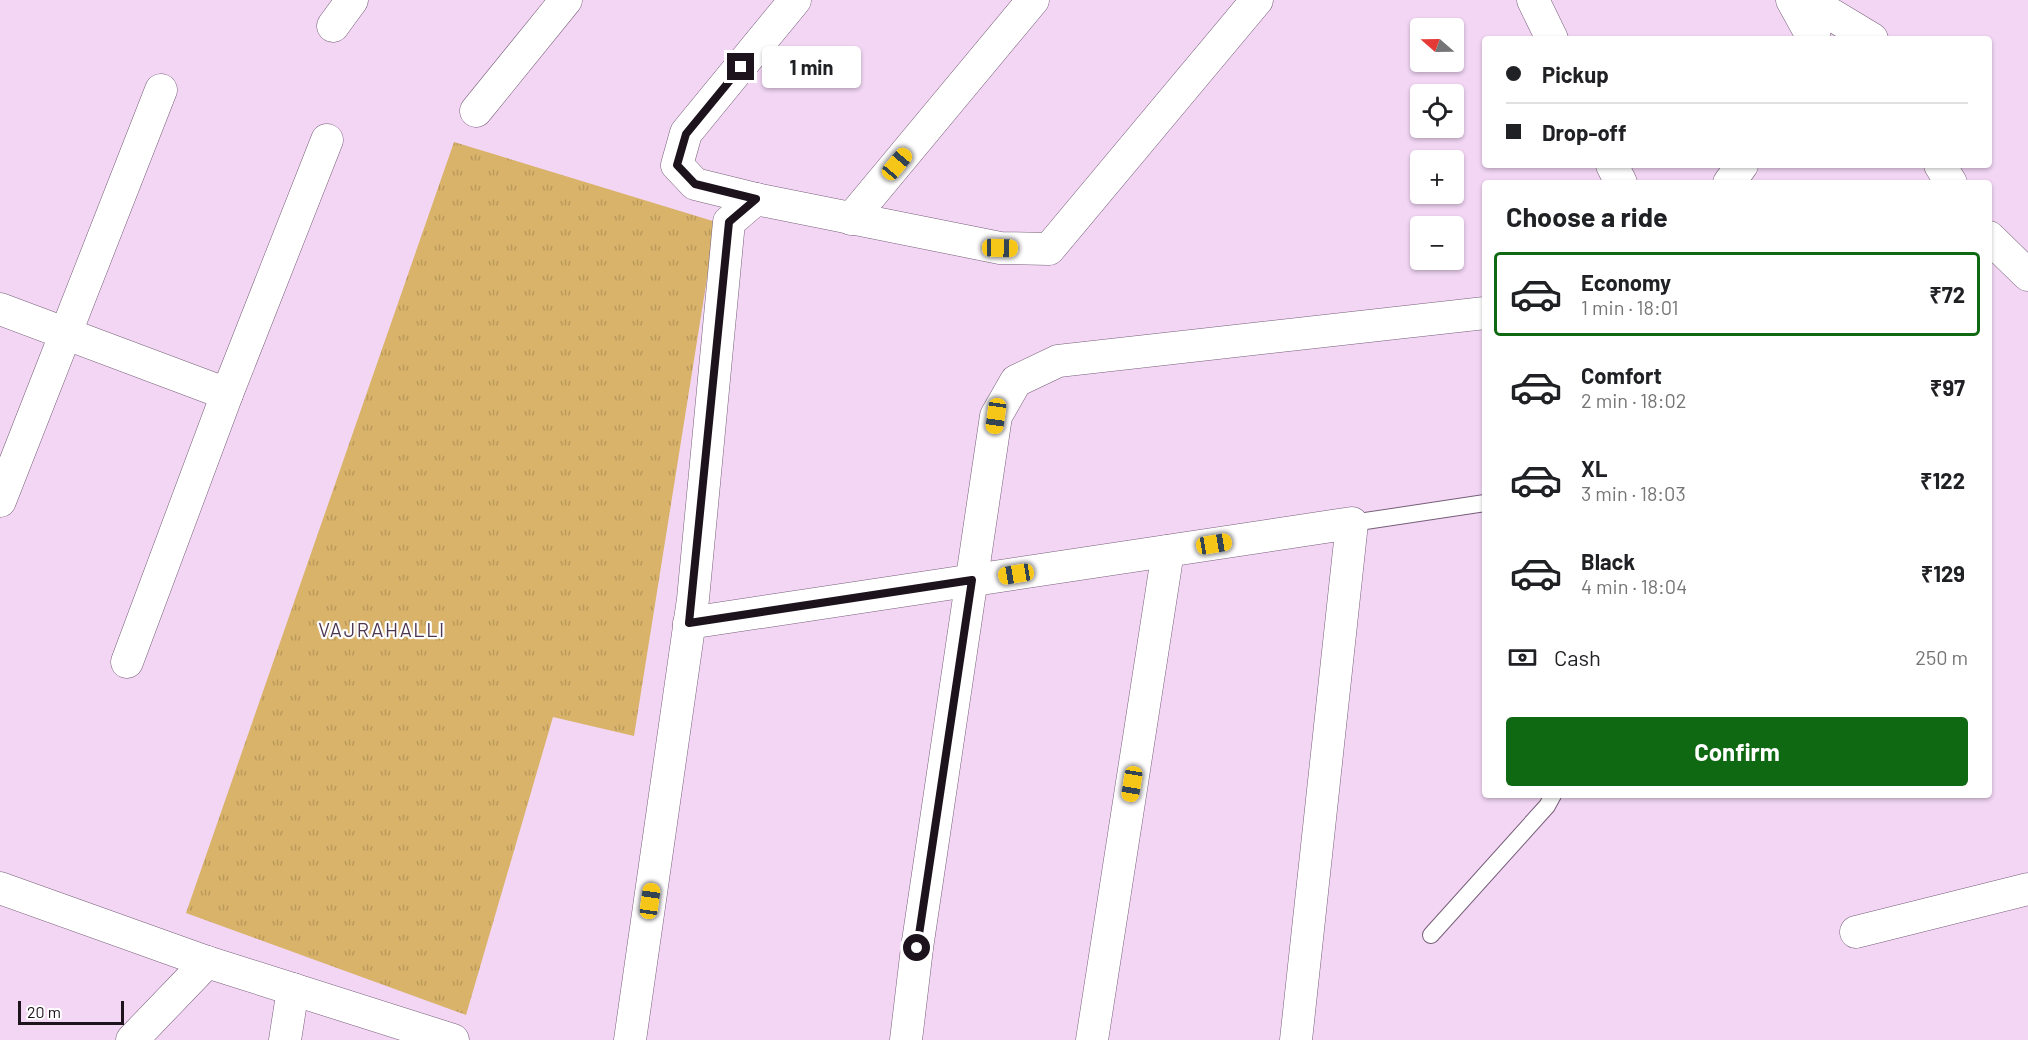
<!DOCTYPE html>
<meta charset="utf-8">
<style>
body{margin:0;font-family:Barlow,sans-serif;background:#f6f6f6;color:#202124;height:100vh;display:flex;flex-direction:column;font-size:22px;white-space:nowrap}
*{box-sizing:border-box;margin:0}
p{font-size:20px;color:#757577}
.icon{flex:none;width:33px;height:33px;fill:none;stroke:currentColor;stroke-width:2;stroke-linecap:round;stroke-linejoin:round}
.map{position:relative;flex:1;overflow:hidden}
.panel{position:absolute;left:1482px;top:180px;width:510px;height:618px;display:flex;flex-direction:column;background:#fff;border-radius:6px;box-shadow:0 2px 4px #0004}
.panel>*{flex:none}
.top-card{position:absolute;left:1482px;top:36px;width:510px;height:132px;border-radius:6px;box-shadow:0 2px 4px #0004;display:grid;align-content:center;height:132px;padding:0 24px;background:#fff}
.needle{width:39px;rotate:290deg}
.tools{position:absolute;left:1410px;top:18px;display:grid;gap:12px}
.tools a{display:grid;place-items:center;width:54px;height:54px;border-radius:6px;background:#fff;box-shadow:0 2px 4px #0004;font-size:30px}
.scale{position:absolute;left:18px;bottom:15px;width:106px;box-sizing:border-box;padding-left:6px;border:3px solid #1c131d;border-top:0;font-size:16px;line-height:21px;white-space:nowrap;color:#1c131d;-webkit-text-stroke:4px #fff;paint-order:stroke}
.end{position:absolute;width:27px;height:27px;margin:-14px;border:8px solid #1c131d;background:#fff;box-shadow:0 0 0 3px #fff}
.from{border-radius:50%}
.bubble{position:absolute;height:42px;border-radius:6px;background:#fff;box-shadow:0 2px 4px #0004;font-size:20px;font-weight:700;line-height:42px;text-align:center}
.car{position:absolute;width:18px;height:36px;margin:-18px -9px;border-radius:8px;box-shadow:0 0 4px 2px #0007;background:linear-gradient(#f5c518 24%,#345 0 40%,#f5c518 0 76%,#345 0 86%,#f5c518 0)}
.top-card b{display:flex;align-items:center;gap:21px;height:57px;font-size:22px}
.top-card b+b{border-top:2px solid #e0e0e0}
.top-card i{width:15px;height:15px;background:#202124}
ul{padding:0;list-style:none}
li{display:flex;align-items:center;gap:18px;height:84px;margin:0 12px 9px;padding:0 12px;border:3px solid transparent;border-radius:6px}
li div{flex:1}
li b{display:block;font-size:22px}
li em{font-style:normal;font-weight:700}
li.current{border-color:#0f6912}
li>.icon{width:54px;height:54px;stroke-width:1.5}
h2{padding:0 24px;font-size:27px;line-height:72px}
.pay{display:flex;align-items:center;gap:15px;height:66px;padding:0 24px;font-size:22px}
.pay p{margin-inline-start:auto}
.cta{display:flex;gap:12px;margin-top:auto;padding:12px 24px}
.cta a{flex:1;height:69px;border-radius:6px;background:#0f6912;color:#fff;font-size:24px;font-weight:700;line-height:69px;text-align:center}
.map>svg:first-child{display:block}
.grass{fill:url(#grass-tufts)}
.lines{fill:none;stroke-linecap:round;stroke-linejoin:round}
.service-casing{stroke:#775f79;stroke-width:18}
.minor-casing{stroke:#775f79;stroke-width:33}
.service{stroke:#fff;stroke-width:16}
.minor{stroke:#fff;stroke-width:32}
.route{stroke:#1c131d;stroke-width:8}
.labels{text-anchor:middle;dominant-baseline:central;stroke-width:4.5;stroke-linejoin:round;paint-order:stroke}
.quarter-label{font-size:20px;letter-spacing:1.5px;fill:#4d3750;stroke:#fff}
</style>
<div class="map">
<svg width="2028" height="1040" viewBox="0 0 2028 1040">
<defs>
<pattern id="grass-tufts" width="24" height="20" patternUnits="userSpaceOnUse" patternTransform="scale(1.5)"><rect width="24" height="20" fill="#d9b369"/><path d="M3 7l-1-3M5 7V3M7 7l1-3M15 17l-1-3M17 17v-4M19 17l1-3" fill="none" stroke="#ba995b"/></pattern>
</defs>
<rect width="100%" height="100%" fill="#f2d6f4"/>
<!-- grass -->
<path class="grass" d="M454,142L716,222L634,736L553,717L466,1015L186,913Z"/>
<g class="lines">
<defs>
<g id="service">
<path d="M1352,523L1485,503"/>
<path d="M1431,935L1547,806L1553,795"/>
</g>
<g id="minor">
<path d="M1533,0L1552,39"/>
<path d="M1792,0L1813,38"/>
<path d="M333,26L352,0"/>
<path d="M1813,39L1819,7L1872,39"/>
<path d="M476,111L566,0"/>
<path d="M1612,165L1621,183"/>
<path d="M1940,165L1951,183"/>
<path d="M1729,183L1742,165"/>
<path d="M756,199L695,184L677,165L686,133L795,0"/>
<path d="M851,219L1033,0"/>
<path d="M1989,237L2028,275"/>
<path d="M0,309L227,394"/>
<path d="M0,501L161,90"/>
<path d="M689,623L1352,523L1296,1040"/>
<path d="M127,662L227,394L327,140"/>
<path d="M0,888L207,962L453,1040"/>
<path d="M1856,932L2028,889"/>
<path d="M132,1040L207,962"/>
<path d="M285,1040L293,989"/>
<path d="M630,1040L693,599L729,222L756,199L1000,248L1049,249L1257,0"/>
<path d="M906,1040L917,948L996,416L1016,381L1058,361L1485,313"/>
<path d="M1092,1040L1168,551"/>
</g>
</defs>
<!-- service casing -->
<use href="#service" class="service-casing"/>
<!-- minor casing -->
<use href="#minor" class="minor-casing"/>
<!-- service -->
<use href="#service" class="service"/>
<!-- minor -->
<use href="#minor" class="minor"/>
</g>
<g class="lines">
<!-- route -->
<path class="route" d="M741,67L686,134L677,165L695,184L756,199L729,222L689,623L972,580L917,948"/>
</g>
<g class="labels">
<!-- quarter labels -->
<g class="quarter-label">
<text x="382" y="629">VAJRAHALLI</text>
</g>
</g>
</svg>
<div class="tools">
<a><svg class="needle" viewBox="-14 -14 28 28"><path d="M0-13l5 13h-10z" fill="#e53935"/><path d="M0 13l5-13h-10z" fill="#757577"/></svg></a>
<a><svg class="icon" aria-label="locate" viewBox="0 0 24 24"><circle cx="12" cy="12" r="6"/><path d="M12 2v4M12 18v4M2 12h4M18 12h4"/></svg></a>
<a>+</a>
<a>−</a>
</div>
<div class="scale">20 m</div>
<i class="end from" style="left:917px;top:948px"></i>
<i class="end" style="left:741px;top:67px"></i>
<div class="bubble" style="left:762px;top:46px;width:99px">1 min</div>
<i class="car" style="left:897px;top:164px;rotate:40deg"></i>
<i class="car" style="left:1000px;top:248px;rotate:91deg"></i>
<i class="car" style="left:996px;top:416px;rotate:188deg"></i>
<i class="car" style="left:1214px;top:544px;rotate:81deg"></i>
<i class="car" style="left:1016px;top:574px;rotate:261deg"></i>
<i class="car" style="left:1132px;top:784px;rotate:189deg"></i>
<i class="car" style="left:650px;top:901px;rotate:8deg"></i>
<div class="top-card">
<b><i class="from"></i>Pickup</b>
<b><i></i>Drop-off</b>
</div>
<section class="panel">
<h2>Choose a ride</h2>
<ul>
<li class="current"><svg class="icon" aria-label="car" viewBox="0 0 24 24"><path d="M5 17H2v-5l4-1 3-4h7l3 4 3 1v5h-3M9 17h6M6 11h13"/><circle cx="7" cy="17" r="2"/><circle cx="17" cy="17" r="2"/></svg><div><b>Economy</b><p>1 min · 18:01</p></div><em>₹72</em></li>
<li><svg class="icon" aria-label="car" viewBox="0 0 24 24"><path d="M5 17H2v-5l4-1 3-4h7l3 4 3 1v5h-3M9 17h6M6 11h13"/><circle cx="7" cy="17" r="2"/><circle cx="17" cy="17" r="2"/></svg><div><b>Comfort</b><p>2 min · 18:02</p></div><em>₹97</em></li>
<li><svg class="icon" aria-label="car" viewBox="0 0 24 24"><path d="M5 17H2v-5l4-1 3-4h7l3 4 3 1v5h-3M9 17h6M6 11h13"/><circle cx="7" cy="17" r="2"/><circle cx="17" cy="17" r="2"/></svg><div><b>XL</b><p>3 min · 18:03</p></div><em>₹122</em></li>
<li><svg class="icon" aria-label="car" viewBox="0 0 24 24"><path d="M5 17H2v-5l4-1 3-4h7l3 4 3 1v5h-3M9 17h6M6 11h13"/><circle cx="7" cy="17" r="2"/><circle cx="17" cy="17" r="2"/></svg><div><b>Black</b><p>4 min · 18:04</p></div><em>₹129</em></li>
</ul>
<div class="pay"><svg class="icon" aria-label="cash" viewBox="0 0 24 24"><path d="M3 7h18v10H3z"/><circle cx="12" cy="12" r="2"/></svg>Cash<p>250 m</p></div>
<div class="cta"><a>Confirm</a></div>
</section>
</div>
